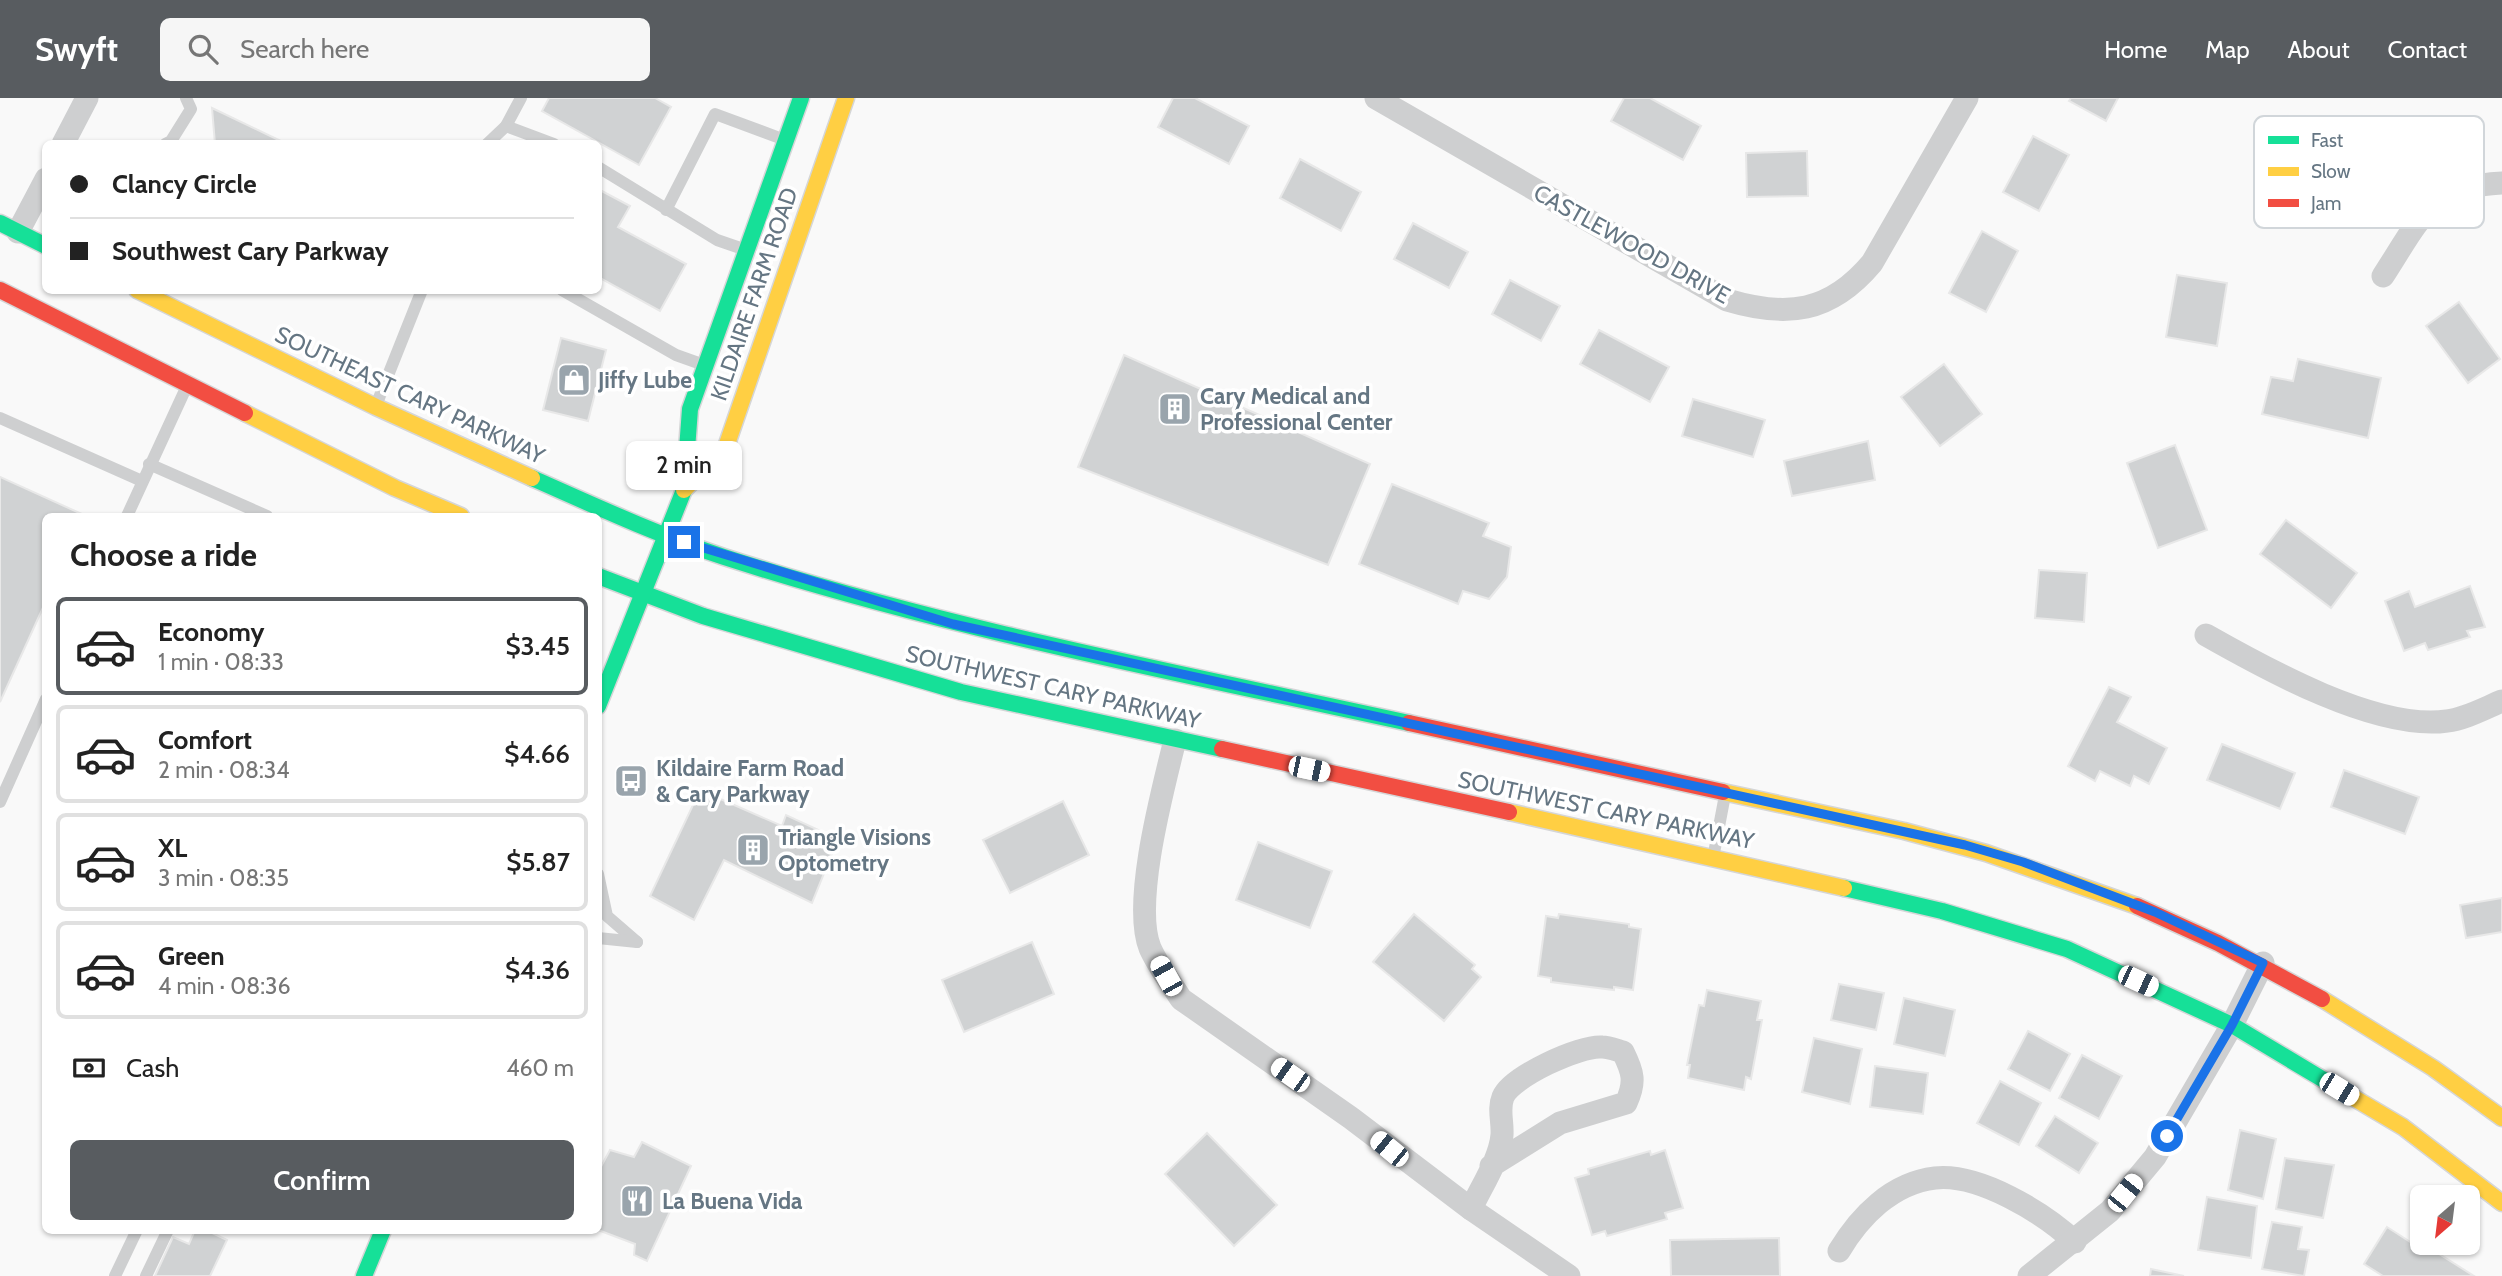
<!DOCTYPE html>
<meta charset="utf-8">
<style>
body{margin:0;font-family:Cabin,sans-serif;background:#f6f6f6;color:#222;height:100vh;display:flex;flex-direction:column;font-size:26px;white-space:nowrap}
*{box-sizing:border-box;margin:0}
p{font-size:23px;color:#767676}
.icon{flex:none;width:38px;height:38px;fill:none;stroke:currentColor;stroke-width:2;stroke-linecap:round;stroke-linejoin:round}
.map{position:relative;flex:1;overflow:hidden}
.details{position:absolute;left:42px;top:415px;width:560px;height:721px;display:flex;flex-direction:column;background:#fff;border-radius:10px;box-shadow:0 2px 5px #0004}
.details>*{flex:none}
.banner{position:absolute;left:42px;top:42px;width:560px;height:154px;border-radius:10px;box-shadow:0 2px 5px #0004;display:grid;align-content:center;height:154px;padding:0 28px;background:#fff}
.needle{width:46px;rotate:208deg}
.buttons{position:absolute;left:2410px;top:1087px;display:grid;gap:14px}
.buttons a{display:grid;place-items:center;width:70px;height:70px;border-radius:10px;background:#fff;box-shadow:0 2px 5px #0004;font-size:35px}
.end{position:absolute;width:32px;height:32px;margin:-16px;border:9px solid #1a73e8;background:#fff;box-shadow:0 0 0 4px #fff}
.from{border-radius:50%}
.bubble{position:absolute;height:49px;border-radius:10px;background:#fff;box-shadow:0 2px 5px #0004;font-size:23px;font-weight:600;line-height:49px;text-align:center}
.car{position:absolute;width:21px;height:42px;margin:-21px -10px;border-radius:9px;box-shadow:0 0 5px 2px #0007;background:linear-gradient(#fff 24%,#345 0 40%,#fff 0 76%,#345 0 86%,#fff 0)}
.banner b{display:flex;align-items:center;gap:24px;height:66px;font-size:26px}
.banner b+b{border-top:2px solid #e0e0e0}
.banner i{width:18px;height:18px;background:#222}
ul{padding:0;list-style:none}
li{display:flex;align-items:center;gap:21px;height:98px;margin:0 14px 10px;padding:0 14px;border:4px solid #e0e0e0;border-radius:10px}
li div{flex:1}
li b{display:block;font-size:26px}
li em{font-style:normal;font-weight:600}
li.on{border-color:#585c60}
li>.icon{width:63px;height:63px;stroke-width:1.5}
h2{padding:0 28px;font-size:32px;line-height:84px}
.pay{display:flex;align-items:center;gap:18px;height:77px;padding:0 28px;font-size:26px}
.pay p{margin-inline-start:auto}
.primary-button{display:flex;gap:14px;margin-top:auto;padding:14px 28px}
.primary-button a{flex:1;height:80px;border-radius:10px;background:#585c60;color:#fff;font-size:28px;font-weight:600;line-height:80px;text-align:center}
header{display:flex;align-items:center;gap:42px;box-sizing:border-box;height:98px;padding:0 35px;background:#585c60;color:#fff}
header strong{font-size:33px}
nav{display:flex;gap:38px;margin-inline-start:auto;font-size:24px}
.search{width:490px;height:63px;background:#f6f6f6;display:flex;align-items:center;gap:18px;box-sizing:border-box;padding:0 24px;border-radius:10px;color:#767676;font-size:26px}
.map>svg:first-child{display:block}
.building{fill:#d0d2d3;stroke:#e8e8e8;stroke-width:2}
.lines{fill:none;stroke-linecap:round;stroke-linejoin:round}
.fast-casing{stroke:#d5d6d7;stroke-width:19}
.slow-casing{stroke:#d5d6d7;stroke-width:19}
.jam-casing{stroke:#d5d6d7;stroke-width:19}
.lane{stroke:#cecfd0;stroke-width:12}
.street{stroke:#cecfd0;stroke-width:23}
.fast{stroke:#16e098;stroke-width:16}
.slow{stroke:#ffcf43;stroke-width:16}
.jam{stroke:#f24e42;stroke-width:16}
.route{stroke:#1a73e8;stroke-width:9}
.labels{text-anchor:middle;dominant-baseline:central;stroke-width:7;stroke-linejoin:round;paint-order:stroke}
.street-label{font-size:23px;fill:#657683;stroke:#fff}
.poi-label{font-size:23px;font-weight:bold;fill:#657683;stroke:#fff;text-anchor:start}
.key{fill:#fff;stroke:#d1d6da;stroke-width:2}
.key-label{font-size:19px;fill:#657683}
</style>
<header>
<strong>Swyft</strong>
<div class="search"><svg class="icon" aria-label="search" viewBox="0 0 24 24"><circle cx="10" cy="10" r="6"/><path d="M15 15l6 6"/></svg>Search here</div>
<nav><a>Home</a><a>Map</a><a>About</a><a>Contact</a></nav>
</header>
<div class="map">
<svg width="2502" height="1178" viewBox="0 0 2502 1178">
<rect width="100%" height="100%" fill="#f9f9f9"/>
<!-- building -->
<g class="building">
<path d="M549,0H655L671,9L639,67L542,13Z"/>
<path d="M1173,0H1195L1249,28L1229,66L1158,29Z"/>
<path d="M1624,0H1650L1701,28L1683,62L1611,23Z"/>
<path d="M2071,0H2118L2106,23L2069,3Z"/>
<path d="M212,10L287,46H215Z"/>
<path d="M2033,38L2069,57L2039,113L2003,94Z"/>
<path d="M1807,53L1808,98L1747,99L1746,55Z"/>
<path d="M1300,61L1361,94L1341,133L1280,100Z"/>
<path d="M598,91L630,108L618,129L686,166L660,213L598,179Z"/>
<path d="M1413,125L1468,154L1449,190L1394,161Z"/>
<path d="M1982,133L2018,153L1986,214L1949,195Z"/>
<path d="M2177,177L2227,185L2217,248L2166,239Z"/>
<path d="M1510,182L1560,208L1541,243L1492,216Z"/>
<path d="M2459,204L2500,261L2468,285L2426,228Z"/>
<path d="M1599,232L1669,269L1650,304L1580,266Z"/>
<path d="M561,240L606,252L588,323L543,312Z"/>
<path d="M1124,257L1370,366L1328,467L1078,369Z"/>
<path d="M2298,261L2381,280L2368,340L2262,316L2271,279L2293,283Z"/>
<path d="M1944,266L1982,316L1940,348L1901,299Z"/>
<path d="M1693,301L1765,322L1753,359L1682,338Z"/>
<path d="M1868,343L1875,382L1792,398L1784,363Z"/>
<path d="M2175,347L2207,432L2158,450L2127,365Z"/>
<path d="M0,379L84,417L46,418V503L0,604Z"/>
<path d="M1392,386L1489,425L1483,438L1511,449L1507,479L1489,501L1463,493L1458,506L1359,466Z"/>
<path d="M2286,422L2357,475L2331,510L2260,456Z"/>
<path d="M2039,472L2087,475L2084,524L2035,520Z"/>
<path d="M2470,488L2485,529L2467,533L2470,539L2428,552L2425,545L2404,553L2385,503L2409,493L2415,509Z"/>
<path d="M2109,589L2131,599L2117,624L2167,650L2149,686L2134,678L2130,688L2100,673L2095,683L2068,668Z"/>
<path d="M2222,646L2295,675L2280,711L2207,682Z"/>
<path d="M2344,672L2419,699L2405,736L2331,709Z"/>
<path d="M700,692L782,728L786,717L838,741L812,805L724,762L694,822L650,798Z"/>
<path d="M1063,703L1089,757L1010,795L983,742Z"/>
<path d="M1258,744L1332,773L1310,830L1236,802Z"/>
<path d="M2502,800V834L2466,840L2460,807Z"/>
<path d="M1414,816L1475,867L1472,871L1481,879L1444,923L1373,864Z"/>
<path d="M1559,816L1629,826V829L1641,831L1633,892L1614,889V892L1551,884V880L1538,878L1546,818L1558,820Z"/>
<path d="M1032,844L1054,896L964,934L942,882Z"/>
<path d="M1839,886L1884,895L1876,932L1831,922Z"/>
<path d="M1707,892L1761,903L1757,922H1762L1751,981L1746,979L1744,992L1688,980L1690,967H1687L1699,907L1704,908Z"/>
<path d="M1904,900L1955,912L1945,958L1894,946Z"/>
<path d="M2028,933L2070,956L2050,993L2008,971Z"/>
<path d="M1814,940L1862,951L1850,1006L1802,994Z"/>
<path d="M2082,957L2122,978L2099,1021L2059,1000Z"/>
<path d="M1875,968L1928,975L1923,1016L1870,1009Z"/>
<path d="M2000,983L2041,1005L2019,1047L1977,1025Z"/>
<path d="M2055,1018L2098,1045L2079,1075L2036,1048Z"/>
<path d="M2240,1032L2276,1041L2263,1101L2228,1092Z"/>
<path d="M1207,1035L1277,1107L1234,1148L1165,1076Z"/>
<path d="M642,1044L691,1068L647,1163L634,1157L635,1146L598,1132V1074L610,1052L634,1059Z"/>
<path d="M1665,1052L1683,1110L1665,1115L1667,1121L1607,1138L1605,1133L1592,1137L1575,1080L1589,1076L1588,1071L1650,1053L1651,1057Z"/>
<path d="M2285,1060L2334,1067L2323,1120L2276,1111Z"/>
<path d="M2207,1099L2257,1108L2251,1160L2198,1152Z"/>
<path d="M2272,1124L2302,1129L2298,1151L2309,1152L2304,1178L2262,1171Z"/>
<path d="M2387,1129L2415,1147L2417,1142L2474,1178H2383L2364,1166Z"/>
<path d="M195,1132H206L227,1142L210,1178H155L173,1139L189,1146Z"/>
<path d="M1779,1140L1780,1178H1671L1670,1142Z"/>
<path d="M2151,1171L2184,1178H2150Z"/>
</g>
<g class="lines">
<defs>
<g id="fast">
<path d="M0,125L46,148"/>
<path d="M532,380C595,408 658,437 724,459C948,531 1179,575 1409,625"/>
<path d="M598,478L703,518L961,594L1222,651"/>
<path d="M598,608L684,392L690,311L801,0"/>
<path d="M1844,790L1942,813L2067,851L2232,927L2344,994"/>
<path d="M364,1178L383,1132"/>
</g>
<g id="slow">
<path d="M137,192L376,309L532,380"/>
<path d="M245,315L395,390L461,418"/>
<path d="M684,392L726,349L846,0"/>
<path d="M1723,694L1904,733L1986,755L2137,808"/>
<path d="M1509,714L1844,790"/>
<path d="M2322,901L2433,970L2502,1020"/>
<path d="M2344,994L2403,1029L2502,1105"/>
</g>
<g id="jam">
<path d="M0,192L245,315"/>
<path d="M1409,625L1723,694"/>
<path d="M1222,651L1509,714"/>
<path d="M2137,808L2218,845L2322,901"/>
</g>
</defs>
<!-- fast casing -->
<use href="#fast" class="fast-casing"/>
<!-- slow casing -->
<use href="#slow" class="slow-casing"/>
<!-- jam casing -->
<use href="#jam" class="jam-casing"/>
<!-- lane -->
<g class="lane">
<path d="M506,28L521,0"/>
<path d="M165,46L171,43L191,11L186,0"/>
<path d="M487,46L506,28L554,46"/>
<path d="M598,69L717,142L746,152"/>
<path d="M666,112L715,16L785,42"/>
<path d="M562,192L676,257L704,267"/>
<path d="M377,305L422,192"/>
<path d="M0,320L142,383"/>
<path d="M149,366L267,418"/>
<path d="M127,418L186,290"/>
<path d="M0,704L46,601"/>
<path d="M1714,755L1725,697"/>
<path d="M598,776L607,818L637,844"/>
<path d="M598,840L637,844"/>
<path d="M115,1178L137,1132"/>
<path d="M146,1178L168,1132"/>
</g>
<!-- street -->
<g class="street">
<path d="M1376,0L1727,202C1787,220 1830,215 1872,165L1967,0"/>
<path d="M63,46L87,0"/>
<path d="M18,134L46,81"/>
<path d="M2383,178C2419,123 2429,88 2502,85"/>
<path d="M2206,537C2266,571 2377,633 2447,623C2465,621 2485,610 2502,603"/>
<path d="M1175,642C1163,691 1132,805 1150,850C1158,868 1171,885 1181,901L1351,1020L1471,1111"/>
<path d="M1491,1068L1560,1025L1626,1005C1636,984 1633,974 1623,954C1616,952 1609,949 1602,949C1580,947 1511,979 1503,999C1498,1011 1503,1024 1502,1037C1500,1061 1481,1089 1471,1111L1569,1178"/>
<path d="M1839,1153C1860,1118 1892,1085 1935,1080C1979,1075 2044,1115 2075,1144"/>
<path d="M2029,1178L2110,1113L2155,1059L2232,927L2263,865"/>
</g>
<!-- fast -->
<use href="#fast" class="fast"/>
<!-- slow -->
<use href="#slow" class="slow"/>
<!-- jam -->
<use href="#jam" class="jam"/>
</g>
<g class="lines">
<!-- route -->
<path class="route" d="M684,444L953,526L1965,747L2023,764L2155,814L2263,865L2232,927L2167,1038"/>
</g>
<!-- icons -->
<defs>
<symbol id="shop-square" viewBox="-11 -11 22 22"><rect x="-9" y="-9" width="18" height="18" rx="4" fill="#99a4ac" stroke="#fff"/><path d="M-5-2.5h2.3a2.7 3.5 0 0 1 5.4 0H5L5.5 6h-11ZM-1.5-2.5h3a1.5 2.3 0 0 0-3 0Z" fill="#fff"/></symbol>
<symbol id="building-square" viewBox="-11 -11 22 22"><rect x="-9" y="-9" width="18" height="18" rx="4" fill="#99a4ac" stroke="#fff"/><path d="M-4-6H4V6H1V3H-1V6H-4ZM-2.5-4.3h1.7v1.8h-1.7ZM.8-4.3h1.7v1.8H.8ZM-2.5-1h1.7V.8h-1.7ZM.8-1h1.7V.8H.8Z" fill="#fff"/></symbol>
<symbol id="bus-square" viewBox="-11 -11 22 22"><rect x="-9" y="-9" width="18" height="18" rx="4" fill="#99a4ac" stroke="#fff"/><path d="M-5-6H5V4H4V6H2V4H-2V6H-4V4H-5ZM-3.5-4V0h7V-4ZM-3.5 1.2v1.5H-2V1.2ZM2 1.2v1.5H3.5V1.2Z" fill="#fff"/></symbol>
<symbol id="restaurant-square" viewBox="-11 -11 22 22"><rect x="-9" y="-9" width="18" height="18" rx="4" fill="#99a4ac" stroke="#fff"/><path d="M-5-6h1v4h1v-4h1v4h1v-4h1v5L-1.5 .5V6h-2V.5L-5-1ZM5-6V6H3V1.5H1.5Q1.5-4 5-6Z" fill="#fff"/></symbol>
</defs>
<g fill-rule="evenodd">
<use href="#shop-square" x="555" y="263" width="38" height="38"/>
<use href="#building-square" x="1156" y="292" width="38" height="38"/>
<use href="#bus-square" x="612" y="664" width="38" height="38"/>
<use href="#building-square" x="734" y="733" width="38" height="38"/>
<use href="#restaurant-square" x="618" y="1084" width="38" height="38"/>
</g>
<g class="labels">
<!-- street labels -->
<g class="street-label">
<text transform="translate(1632 146) rotate(29)">CASTLEWOOD DRIVE</text>
<text transform="translate(754 196) rotate(-71)">KILDAIRE FARM ROAD</text>
<text transform="translate(410 297) rotate(25)">SOUTHEAST CARY PARKWAY</text>
<text transform="translate(1053 589) rotate(13)">SOUTHWEST CARY PARKWAY</text>
<text transform="translate(1606 712) rotate(12)">SOUTHWEST CARY PARKWAY</text>
</g>
<!-- poi labels -->
<g class="poi-label">
<text x="598" y="282">Jiffy Lube</text>
<text x="1200" y="298">Cary Medical and<tspan x="1200" dy="26">Professional Center</tspan></text>
<text x="656" y="670">Kildaire Farm Road<tspan x="656" dy="26">&amp; Cary Parkway</tspan></text>
<text x="778" y="739">Triangle Visions<tspan x="778" dy="26">Optometry</tspan></text>
<text x="662" y="1103">La Buena Vida</text>
</g>
</g>
<!-- legend -->
<rect x="2254" y="18" width="230" height="112" rx="10" class="key"/>
<rect x="2268" y="38" width="31" height="8" fill="#16e098"/>
<rect x="2268" y="69" width="31" height="9" fill="#ffcf43"/>
<rect x="2268" y="101" width="31" height="8" fill="#f24e42"/>
<g class="key-label">
<text x="2311" y="49">Fast</text>
<text x="2311" y="80">Slow</text>
<text x="2311" y="112">Jam</text>
</g>
</svg>
<div class="buttons">
<a><svg class="needle" viewBox="-14 -14 28 28"><path d="M0-13l5 13h-10z" fill="#e53935"/><path d="M0 13l5-13h-10z" fill="#767676"/></svg></a>
</div>
<i class="end from" style="left:2167px;top:1038px"></i>
<i class="end" style="left:684px;top:444px"></i>
<div class="bubble" style="left:626px;top:343px;width:116px">2 min</div>
<i class="car" style="left:1309px;top:671px;rotate:102deg"></i>
<i class="car" style="left:1166px;top:878px;rotate:331deg"></i>
<i class="car" style="left:2138px;top:883px;rotate:115deg"></i>
<i class="car" style="left:1290px;top:977px;rotate:305deg"></i>
<i class="car" style="left:2339px;top:991px;rotate:121deg"></i>
<i class="car" style="left:1389px;top:1051px;rotate:309deg"></i>
<i class="car" style="left:2125px;top:1095px;rotate:39deg"></i>
<div class="banner">
<b><i class="from"></i>Clancy Circle</b>
<b><i></i>Southwest Cary Parkway</b>
</div>
<section class="details">
<h2>Choose a ride</h2>
<ul>
<li class="on"><svg class="icon" aria-label="car" viewBox="0 0 24 24"><path d="M5 17H2v-5l4-1 3-4h7l3 4 3 1v5h-3M9 17h6M6 11h13"/><circle cx="7" cy="17" r="2"/><circle cx="17" cy="17" r="2"/></svg><div><b>Economy</b><p>1 min · 08:33</p></div><em>$3.45</em></li>
<li><svg class="icon" aria-label="car" viewBox="0 0 24 24"><path d="M5 17H2v-5l4-1 3-4h7l3 4 3 1v5h-3M9 17h6M6 11h13"/><circle cx="7" cy="17" r="2"/><circle cx="17" cy="17" r="2"/></svg><div><b>Comfort</b><p>2 min · 08:34</p></div><em>$4.66</em></li>
<li><svg class="icon" aria-label="car" viewBox="0 0 24 24"><path d="M5 17H2v-5l4-1 3-4h7l3 4 3 1v5h-3M9 17h6M6 11h13"/><circle cx="7" cy="17" r="2"/><circle cx="17" cy="17" r="2"/></svg><div><b>XL</b><p>3 min · 08:35</p></div><em>$5.87</em></li>
<li><svg class="icon" aria-label="car" viewBox="0 0 24 24"><path d="M5 17H2v-5l4-1 3-4h7l3 4 3 1v5h-3M9 17h6M6 11h13"/><circle cx="7" cy="17" r="2"/><circle cx="17" cy="17" r="2"/></svg><div><b>Green</b><p>4 min · 08:36</p></div><em>$4.36</em></li>
</ul>
<div class="pay"><svg class="icon" aria-label="cash" viewBox="0 0 24 24"><path d="M3 7h18v10H3z"/><circle cx="12" cy="12" r="2"/></svg>Cash<p>460 m</p></div>
<div class="primary-button"><a>Confirm</a></div>
</section>
</div>
